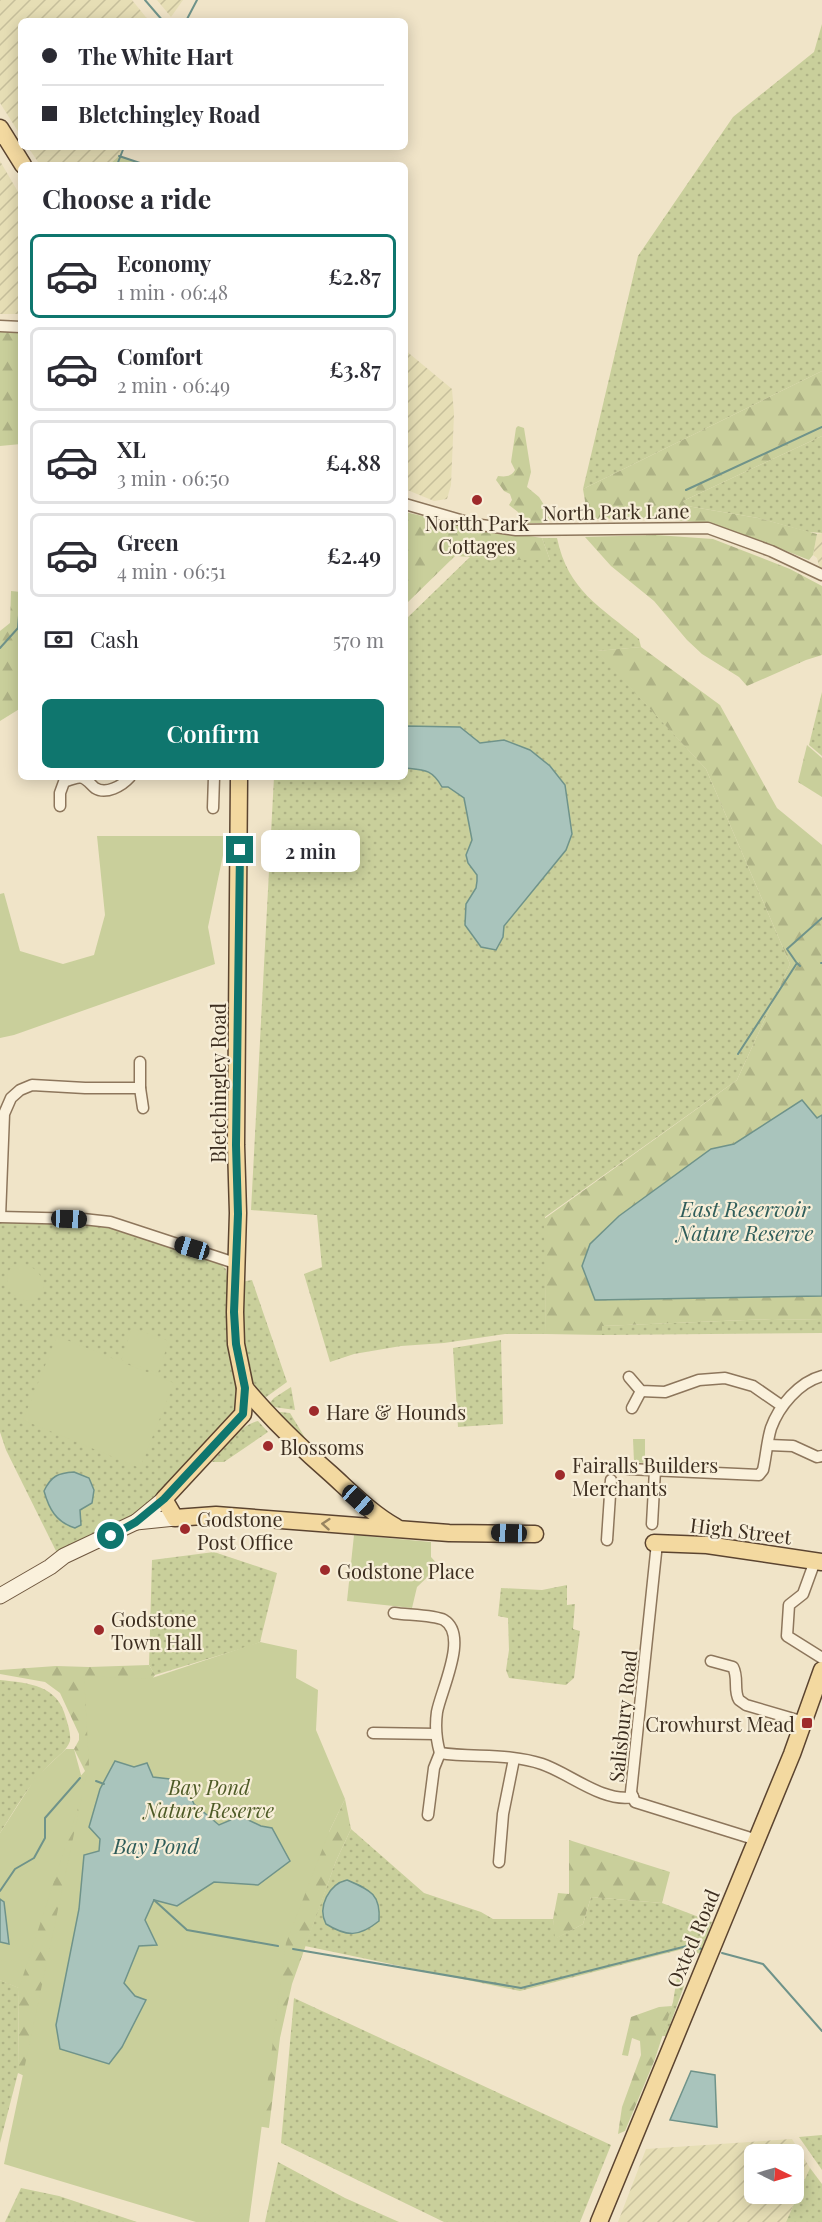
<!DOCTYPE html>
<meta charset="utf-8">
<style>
body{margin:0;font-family:"Playfair Display",serif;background:#f2f2f3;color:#2b2b33;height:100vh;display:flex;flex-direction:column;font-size:22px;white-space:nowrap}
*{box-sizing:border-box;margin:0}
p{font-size:20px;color:#7c7c81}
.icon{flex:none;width:33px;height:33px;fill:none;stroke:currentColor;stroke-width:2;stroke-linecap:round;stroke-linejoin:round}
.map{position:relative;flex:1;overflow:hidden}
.sheet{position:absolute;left:18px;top:162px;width:390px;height:618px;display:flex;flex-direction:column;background:#fff;border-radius:9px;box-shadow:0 3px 15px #0003}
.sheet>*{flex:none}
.guide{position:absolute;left:18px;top:18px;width:390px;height:132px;border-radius:9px;box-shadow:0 3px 15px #0003;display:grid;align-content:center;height:132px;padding:0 24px;background:#fff}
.needle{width:39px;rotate:95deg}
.buttons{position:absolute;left:744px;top:2144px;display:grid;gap:12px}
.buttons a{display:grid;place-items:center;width:60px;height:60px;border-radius:9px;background:#fff;box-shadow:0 3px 15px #0003;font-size:30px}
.end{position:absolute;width:27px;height:27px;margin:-14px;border:8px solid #0f766e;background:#fff;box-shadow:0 0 0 3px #fff}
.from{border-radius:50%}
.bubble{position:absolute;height:42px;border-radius:9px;background:#fff;box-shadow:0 3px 15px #0003;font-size:20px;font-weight:600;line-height:42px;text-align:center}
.car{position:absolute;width:18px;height:36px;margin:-18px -9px;border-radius:8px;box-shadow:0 0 4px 2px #0007;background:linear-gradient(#222 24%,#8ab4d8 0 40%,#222 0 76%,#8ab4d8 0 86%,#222 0)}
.guide b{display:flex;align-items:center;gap:21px;height:57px;font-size:22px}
.guide b+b{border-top:2px solid #e1e1e2}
.guide i{width:15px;height:15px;background:#2b2b33}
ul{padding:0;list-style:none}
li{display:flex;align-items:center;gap:18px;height:84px;margin:0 12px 9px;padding:0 12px;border:3px solid #e1e1e2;border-radius:9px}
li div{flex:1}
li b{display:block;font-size:22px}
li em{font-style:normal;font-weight:600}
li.active{border-color:#0f766e}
li>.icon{width:54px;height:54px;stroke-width:1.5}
h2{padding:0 24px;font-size:27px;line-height:72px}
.pay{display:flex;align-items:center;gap:15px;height:66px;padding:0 24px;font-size:22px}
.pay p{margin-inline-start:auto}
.cta{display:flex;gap:12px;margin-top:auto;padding:12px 24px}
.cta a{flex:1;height:69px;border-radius:9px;background:#0f766e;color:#fff;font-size:24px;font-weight:600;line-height:69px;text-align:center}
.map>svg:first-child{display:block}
.farmland{fill:url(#farmland-furrows);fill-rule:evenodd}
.grass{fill:url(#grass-dots)}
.forest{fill:url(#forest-firs)}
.park{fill:#c9cf9b}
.water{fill:#a9c4bc;stroke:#6f938a;stroke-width:1.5}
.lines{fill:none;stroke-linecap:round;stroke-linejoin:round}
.stream{stroke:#6f938a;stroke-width:2}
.minor-casing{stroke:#8d765c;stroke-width:13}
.secondary-casing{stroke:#6f573f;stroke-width:17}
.primary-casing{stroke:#5b4430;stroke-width:19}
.minor{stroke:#faf1dc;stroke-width:10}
.secondary{stroke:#faf1dc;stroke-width:15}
.primary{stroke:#f3d9a0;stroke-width:16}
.oneway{stroke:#988460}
.route{stroke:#0f766e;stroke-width:8}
.poi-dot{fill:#9e2a2b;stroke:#f7eed8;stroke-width:2}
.labels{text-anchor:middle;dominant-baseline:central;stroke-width:4.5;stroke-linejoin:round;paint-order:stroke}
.street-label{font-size:20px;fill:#3d2e20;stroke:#f7eed8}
.poi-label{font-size:20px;fill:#3d2e20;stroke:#f7eed8;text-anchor:start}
.park-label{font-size:20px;font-style:italic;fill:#4d5a26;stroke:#f7eed8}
.water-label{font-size:21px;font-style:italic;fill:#2f5d5a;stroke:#f7eed8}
</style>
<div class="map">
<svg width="822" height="2222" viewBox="0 0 822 2222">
<defs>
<pattern id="farmland-furrows" width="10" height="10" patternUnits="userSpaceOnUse" patternTransform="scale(1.5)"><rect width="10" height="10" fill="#e6deb5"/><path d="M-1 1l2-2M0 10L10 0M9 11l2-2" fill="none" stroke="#c6bf9b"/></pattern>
<pattern id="grass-dots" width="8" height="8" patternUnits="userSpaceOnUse" patternTransform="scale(1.5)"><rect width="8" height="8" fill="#c9cf9b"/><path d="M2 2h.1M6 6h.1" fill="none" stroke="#aeb285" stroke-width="1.8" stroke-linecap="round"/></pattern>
<pattern id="forest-firs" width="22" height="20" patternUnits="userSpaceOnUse" patternTransform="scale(1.5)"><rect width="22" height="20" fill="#c9cf9b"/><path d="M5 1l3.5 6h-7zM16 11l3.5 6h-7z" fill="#aeb285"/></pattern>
</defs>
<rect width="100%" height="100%" fill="#f0e4c8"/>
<!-- farmland -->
<g class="farmland">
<path d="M0,0H132L149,21H21V136L0,103Z"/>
<path d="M157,0H183L171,17Z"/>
<path d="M28,147H123L117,165H40Z"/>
<path d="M0,161L21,197V314H0Z"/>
<path d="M405,350L452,389L454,414L451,485L447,499L434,501L405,489Z"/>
<path d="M822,533V568L819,566L817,558L813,555L817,534Z"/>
<path d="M792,2139L810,2168L786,2222H618L646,2149ZM754,2154H794V2193H754Z"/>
</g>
<!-- grass -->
<g class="grass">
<path d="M822,24V371L583,489L638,256L733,117L814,52Z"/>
<path d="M822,436V533L808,532L758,518L687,506L683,501Z"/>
<path d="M542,538H557C568,591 601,607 639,639L641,647L597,651L706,769L790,964L737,1080L545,1217L546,1334H505L444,1343L401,1346L354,1354L330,1362L304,1274L322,1267L317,1215L251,1210L274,777H405V620L470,557L550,560Z"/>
<path d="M822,692V756L809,745Z"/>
<path d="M0,1221L100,1224L217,1261L226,1269L228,1284L241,1407L148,1509L58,1555L6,1450L0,1432Z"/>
<path d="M252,1280L287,1382L262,1400C237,1360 242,1327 241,1282Z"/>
<path d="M772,1319L822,1320V1333L602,1335L601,1326Z"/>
<path d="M501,1340L503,1424L458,1427L453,1348Z"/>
<path d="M291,1387L295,1410L267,1406L274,1398Z"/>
<path d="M270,1411L290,1413L310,1446Z"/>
<path d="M258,1421L268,1432L224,1462H212C225,1448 239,1425 258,1421Z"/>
<path d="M214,1552L277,1573L260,1642L250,1646L155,1675L149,1665L152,1560Z"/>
<path d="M567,1585V1605L575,1604L573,1629L580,1631L574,1678L566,1685L509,1678L506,1670L509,1650L508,1618L498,1616L501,1588L542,1590Z"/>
<path d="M0,1680C29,1683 58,1685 66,1718C68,1725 71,1734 70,1741C67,1750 58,1756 52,1762C30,1782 16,1808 0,1833Z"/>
<path d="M351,1829L424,1893L481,1912L493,1919H553L556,1938L583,1924L591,1897L662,1903L712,1922L700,1954L687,1948L520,1991L305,1946L336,1861Z"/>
<path d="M677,1977L681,1980L684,1986L666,2036H662L673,2002Z"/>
<path d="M0,1980L19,1988L18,2073L0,2143Z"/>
<path d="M294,1998L611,2145L580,2222H444L281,2143Z"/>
<path d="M822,2135V2170L799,2137Z"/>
<path d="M278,2162L345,2198L399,2222H265Z"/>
<path d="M810,2168L822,2184V2222H786Z"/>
<path d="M21,2188L59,2196L137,2222H5Z"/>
</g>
<!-- forest -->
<g class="forest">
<path d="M119,156L146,165H109Z"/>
<path d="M0,330L21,332V444L0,446Z"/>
<path d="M822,371V436L683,501L687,506L758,518L817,534L813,555L809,560L764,542L706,523L653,518L588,519L583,489Z"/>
<path d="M518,426L524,428L531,472L527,487L539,497L544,505L545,510L551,519L547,523H521L518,512L509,505L512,500L510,494L504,491L496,480L498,476C505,477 511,477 515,470L511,462L516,428Z"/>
<path d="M405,512L465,526L542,538L550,560H520L455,556L405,605Z"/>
<path d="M656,535L713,539L790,569L822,586V655L806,660L747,686L739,677L702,654L687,640L654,601L611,566L585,537Z"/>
<path d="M11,591L21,592V708L0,721V631L10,623Z"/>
<path d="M641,647L720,705L777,808L822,845V1320L772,1319L602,1326V1335L546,1334L544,1219L737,1080L790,964L706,769L596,651Z"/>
<path d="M807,745L822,758V797L798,782Z"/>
<path d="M149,1665L155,1675L146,1689L329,1832L345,1799L351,1829L336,1861L292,1984L280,2038L269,2128L180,2113L100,2111L18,2073L19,1988L0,1980V1942L31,1833L85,1771L74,1749L79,1740V1734L60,1693L45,1682L0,1674V1670L56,1666L89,1667Z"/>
<path d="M569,1840L670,1872L662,1903L591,1897L583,1924L555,1939L553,1919L558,1893L569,1894Z"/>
<path d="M672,2006L655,2059L625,2131L618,2134L622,2107L641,2055L640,2041L632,2038L628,2056L622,2055L631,2017L659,2007Z"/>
</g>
<!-- park -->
<g class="park">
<path d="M97,836H227L208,927L215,964L14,1035L0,1038V894L4,893L20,951L63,964L94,955L105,915Z"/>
<path d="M13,1265C29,1264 39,1268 44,1284L42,1295L30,1301C10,1300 0,1280 13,1265Z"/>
<path d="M132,1328L169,1341L158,1373L121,1360Z"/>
<path d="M57,1336L174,1383L140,1468L23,1420Z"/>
<path d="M633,1439H645V1463L634,1462Z"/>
<path d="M354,1535L431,1542V1557L439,1566L417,1587L412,1608L347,1601Z"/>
<path d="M260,1642L297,1650L296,1678L318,1690L316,1730L345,1799L329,1832L286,1943L249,2222H196L4,2164L82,1796L19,1988L0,1980V1833L36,1777L66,1749H74L84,1786L89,1765L84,1676L149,1679Z"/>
</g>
<!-- water -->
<g class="water">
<path d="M405,726L460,727L480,743L504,740L530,750L550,766L565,785L572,834L566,850L504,926L503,937L496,950L481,947L465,925L466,904L476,888L477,881V875L468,863L466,855L472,840L464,798L448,787H442C432,769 424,770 405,768Z"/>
<path d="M802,1100L817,1118L822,1115V1296L595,1300L582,1266L590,1244L619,1216L711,1149L734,1144Z"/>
<path d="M74,1472L89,1478L94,1490L92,1503L80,1510L81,1525L75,1528C56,1522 49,1509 44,1491C51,1476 58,1473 74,1472Z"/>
<path d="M115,1761L134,1767L147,1763L153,1777L170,1779L189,1793L194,1804L219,1825L240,1816L261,1826L272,1828L290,1861L258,1885L214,1882L177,1906L154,1900L145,1920L157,1945L139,1946L124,1983L135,1996L146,2000L122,2047L109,2064L60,2049L56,2025L79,1909L84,1855L99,1851L100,1839L89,1827L100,1789Z"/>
<path d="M347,1880C370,1890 381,1894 379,1921C359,1937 347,1937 326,1924C317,1907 329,1884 347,1880Z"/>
<path d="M0,1899L4,1902L9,1944L0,1942Z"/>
<path d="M691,2071L715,2075L717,2127L670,2120Z"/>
</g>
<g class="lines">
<!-- stream -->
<g class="stream">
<path d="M145,0L163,21"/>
<path d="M186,21L197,0"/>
<path d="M119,156L146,165"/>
<path d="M117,165L124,147"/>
<path d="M686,490L822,427"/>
<path d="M0,648L18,628L21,589"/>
<path d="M796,962L787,949L822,918"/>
<path d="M821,963H822"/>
<path d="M738,1054L797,963L800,966"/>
<path d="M96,1781L104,1784"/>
<path d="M0,1891L15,1869L34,1858L45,1838V1818L80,1778"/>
<path d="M154,1900L187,1930L278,1946"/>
<path d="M293,1949L521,1988L687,1946L702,1949"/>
<path d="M722,1953L763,1964L822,2031"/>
</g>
<defs>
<g id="minor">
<path d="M0,326L21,327"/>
<path d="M405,504L474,524L516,530L708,528L771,551L822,575"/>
<path d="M60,806V793L64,782C69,780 78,776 83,778C88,780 91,785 95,788C106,795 122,786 130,777"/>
<path d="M213,808L214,777"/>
<path d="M140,1088V1062"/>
<path d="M0,1217L4,1114L11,1098L20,1090L32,1085L85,1088H140L143,1108"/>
<path d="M0,1217L83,1219L110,1222L235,1263"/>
<path d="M629,1377L641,1391L665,1392L699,1380L725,1378L753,1386L782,1406"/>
<path d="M632,1408L641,1391"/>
<path d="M769,1445L793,1446L817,1457L822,1456"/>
<path d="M628,1469L759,1475L763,1470C766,1457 767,1441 771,1428C779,1406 799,1382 822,1376"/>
<path d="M652,1524L655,1470"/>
<path d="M607,1540L611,1480"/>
<path d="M657,1543L631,1792L635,1802L757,1840"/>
<path d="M815,1561L803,1594L789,1605L787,1636L822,1658"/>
<path d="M394,1613C406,1615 434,1615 444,1620C469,1635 441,1690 437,1712C435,1726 436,1739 440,1753C474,1758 509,1753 542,1764C569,1773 603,1803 633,1797"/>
<path d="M711,1661L733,1667C739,1678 733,1690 739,1700L746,1705L804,1722"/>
<path d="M373,1733L436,1734"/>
<path d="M428,1815L434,1768L440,1753"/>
<path d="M499,1862L503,1814L514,1759"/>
</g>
<g id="secondary">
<path d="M136,1522L175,1518"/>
<path d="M0,1596L50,1567L64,1556L136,1522L164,1499"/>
</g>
<g id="primary">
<path d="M0,128L23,165"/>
<path d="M239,777L236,1145L238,1213L235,1312L236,1344L245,1388L243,1414L164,1499L175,1518L216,1515L449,1533L535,1534"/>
<path d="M245,1388C271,1419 300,1447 331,1474C352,1493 371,1513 396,1527"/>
<path d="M654,1543L707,1545L822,1562"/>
<path d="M599,2222L792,1754L822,1670"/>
</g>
</defs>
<!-- minor casing -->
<use href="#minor" class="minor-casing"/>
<!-- secondary casing -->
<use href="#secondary" class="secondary-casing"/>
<!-- primary casing -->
<use href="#primary" class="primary-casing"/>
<!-- minor -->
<use href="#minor" class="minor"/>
<!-- secondary -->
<use href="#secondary" class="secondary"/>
<!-- primary -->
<use href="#primary" class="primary"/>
</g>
<!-- one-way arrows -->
<defs><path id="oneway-chevron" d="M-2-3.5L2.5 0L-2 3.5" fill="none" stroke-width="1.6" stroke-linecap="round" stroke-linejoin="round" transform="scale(1.5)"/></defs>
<use class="oneway" href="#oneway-chevron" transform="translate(326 1524) rotate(-175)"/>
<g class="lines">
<!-- route -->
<path class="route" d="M111,1536L136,1522L164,1499L243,1414L245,1388L236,1344L234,1312L238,1214L236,1145L240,850"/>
</g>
<!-- markers -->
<g class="poi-dot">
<circle cx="477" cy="500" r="6"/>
<circle cx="314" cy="1411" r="6"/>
<circle cx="268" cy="1446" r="6"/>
<circle cx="560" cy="1475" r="6"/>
<circle cx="185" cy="1529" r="6"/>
<circle cx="325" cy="1570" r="6"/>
<circle cx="99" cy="1630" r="6"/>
<rect x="801" y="1717" width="12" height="12" rx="3"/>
</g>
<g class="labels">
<!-- street labels -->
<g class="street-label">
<text transform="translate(616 511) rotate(-1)">North Park Lane</text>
<text transform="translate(217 1083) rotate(-90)">Bletchingley Road</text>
<text transform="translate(741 1530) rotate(7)">High Street</text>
<text transform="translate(622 1716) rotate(-84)">Salisbury Road</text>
<text transform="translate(692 1938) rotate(-67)">Oxted Road</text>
</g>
<!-- poi labels -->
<g class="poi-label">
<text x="477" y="522" text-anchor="middle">Nortth Park<tspan x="477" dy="23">Cottages</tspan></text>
<text x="326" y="1411">Hare &amp; Hounds</text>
<text x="280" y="1446">Blossoms</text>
<text x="572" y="1464">Fairalls Builders<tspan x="572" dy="23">Merchants</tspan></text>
<text x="197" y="1518">Godstone<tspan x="197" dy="23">Post Office</tspan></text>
<text x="337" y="1570">Godstone Place</text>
<text x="111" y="1618">Godstone<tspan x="111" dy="23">Town Hall</tspan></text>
<text x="795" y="1723" text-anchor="end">Crowhurst Mead</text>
</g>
<!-- park labels -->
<g class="park-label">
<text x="209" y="1786">Bay Pond<tspan x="209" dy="23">Nature Reserve</tspan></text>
</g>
<!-- water labels -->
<g class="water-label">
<text x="745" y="1208">East Reservoir<tspan x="745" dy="24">Nature Reserve</tspan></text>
<text x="156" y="1845">Bay Pond</text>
</g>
</g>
</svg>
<div class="buttons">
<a><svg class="needle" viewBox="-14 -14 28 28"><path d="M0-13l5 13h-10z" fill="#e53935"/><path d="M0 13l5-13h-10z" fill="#7c7c81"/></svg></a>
</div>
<i class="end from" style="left:111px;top:1536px"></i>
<i class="end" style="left:240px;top:850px"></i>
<div class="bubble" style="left:261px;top:830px;width:99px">2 min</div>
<i class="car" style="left:69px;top:1219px;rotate:92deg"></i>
<i class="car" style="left:192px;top:1248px;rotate:287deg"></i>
<i class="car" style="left:358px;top:1500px;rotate:132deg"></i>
<i class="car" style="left:509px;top:1533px;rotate:272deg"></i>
<div class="guide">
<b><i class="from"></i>The White Hart</b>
<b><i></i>Bletchingley Road</b>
</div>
<section class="sheet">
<h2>Choose a ride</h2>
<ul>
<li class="active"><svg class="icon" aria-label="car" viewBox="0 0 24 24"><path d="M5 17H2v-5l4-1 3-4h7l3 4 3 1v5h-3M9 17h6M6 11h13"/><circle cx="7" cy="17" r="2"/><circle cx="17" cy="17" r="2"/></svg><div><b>Economy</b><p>1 min · 06:48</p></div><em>£2.87</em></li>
<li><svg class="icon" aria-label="car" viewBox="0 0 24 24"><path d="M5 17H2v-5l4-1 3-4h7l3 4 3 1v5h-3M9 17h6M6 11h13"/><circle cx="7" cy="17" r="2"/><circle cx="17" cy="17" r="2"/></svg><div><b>Comfort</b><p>2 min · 06:49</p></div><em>£3.87</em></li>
<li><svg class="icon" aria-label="car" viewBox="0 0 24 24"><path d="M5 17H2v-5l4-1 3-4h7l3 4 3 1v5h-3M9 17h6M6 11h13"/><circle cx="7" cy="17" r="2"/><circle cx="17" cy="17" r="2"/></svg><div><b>XL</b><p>3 min · 06:50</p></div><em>£4.88</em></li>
<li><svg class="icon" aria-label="car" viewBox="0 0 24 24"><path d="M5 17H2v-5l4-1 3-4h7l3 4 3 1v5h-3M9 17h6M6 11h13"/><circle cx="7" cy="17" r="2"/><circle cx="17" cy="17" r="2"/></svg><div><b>Green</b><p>4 min · 06:51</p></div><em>£2.49</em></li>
</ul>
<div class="pay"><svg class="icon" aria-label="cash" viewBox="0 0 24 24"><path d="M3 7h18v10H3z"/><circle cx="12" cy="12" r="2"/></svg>Cash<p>570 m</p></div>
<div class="cta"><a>Confirm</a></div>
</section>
</div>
